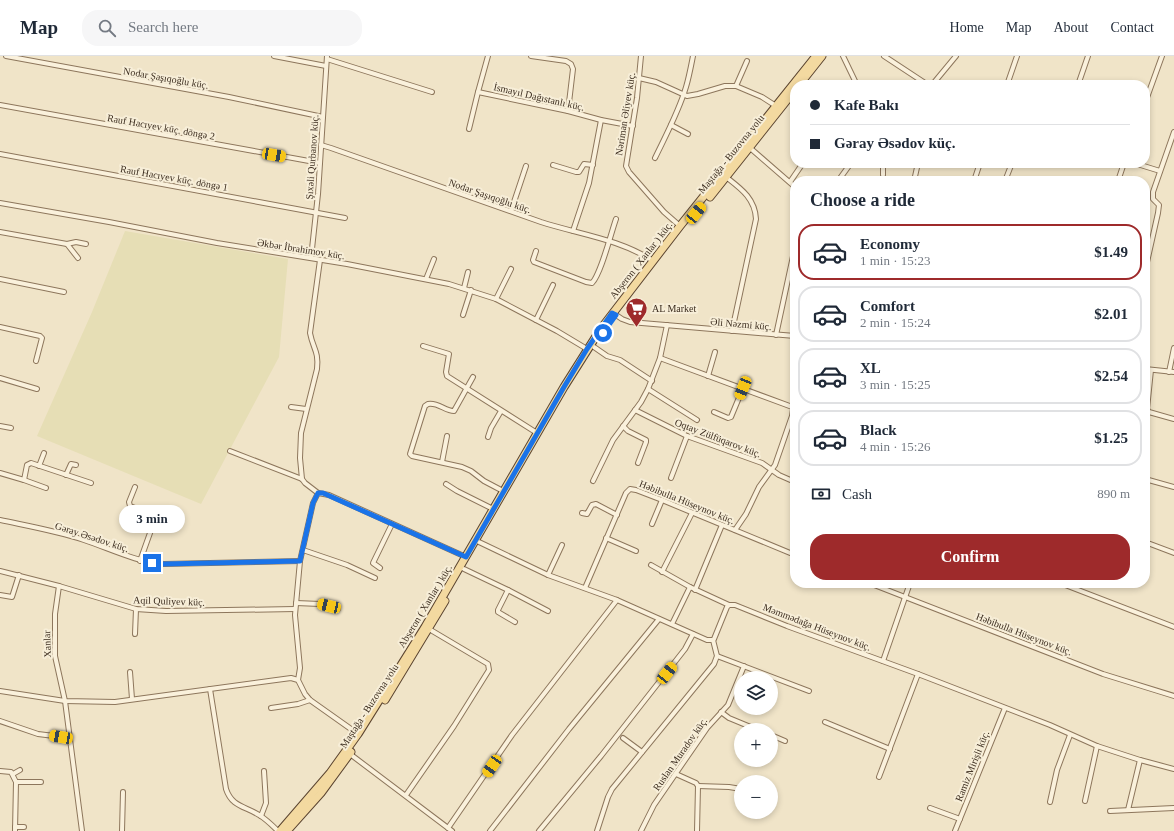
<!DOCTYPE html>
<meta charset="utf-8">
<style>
body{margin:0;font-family:"Times New Roman",serif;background:#f6f6f7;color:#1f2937;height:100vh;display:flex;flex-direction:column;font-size:15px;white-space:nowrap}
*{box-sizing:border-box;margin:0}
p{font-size:13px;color:#747a83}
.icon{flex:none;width:22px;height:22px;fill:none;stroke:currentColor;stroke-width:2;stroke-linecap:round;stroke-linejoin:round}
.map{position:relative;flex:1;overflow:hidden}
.panel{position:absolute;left:790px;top:120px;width:360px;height:412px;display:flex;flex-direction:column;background:#fff;border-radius:16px;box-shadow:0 2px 6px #0003}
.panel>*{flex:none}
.top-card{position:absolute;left:790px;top:24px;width:360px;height:88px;border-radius:16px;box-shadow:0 2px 6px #0003;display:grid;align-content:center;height:88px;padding:0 20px;background:#fff}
.controls{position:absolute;left:734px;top:615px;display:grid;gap:8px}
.controls a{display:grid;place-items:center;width:44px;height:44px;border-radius:50%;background:#fff;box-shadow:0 2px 6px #0003;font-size:20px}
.end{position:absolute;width:18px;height:18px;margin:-9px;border:5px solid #1a73e8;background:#fff;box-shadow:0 0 0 2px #fff}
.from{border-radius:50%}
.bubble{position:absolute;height:28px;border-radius:14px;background:#fff;box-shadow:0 2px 6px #0003;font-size:13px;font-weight:800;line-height:28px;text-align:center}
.car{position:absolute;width:12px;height:24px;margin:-12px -6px;border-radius:5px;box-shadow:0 0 3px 1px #0007;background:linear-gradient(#f5c518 24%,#345 0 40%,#f5c518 0 76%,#345 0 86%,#f5c518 0)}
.top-card b{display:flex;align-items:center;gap:14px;height:38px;font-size:15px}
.top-card b+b{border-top:1px solid #e0e1e3}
.top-card i{width:10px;height:10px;background:#1f2937}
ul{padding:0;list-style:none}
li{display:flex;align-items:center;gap:12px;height:56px;margin:0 8px 6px;padding:0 12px;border:2px solid #e0e1e3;border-radius:16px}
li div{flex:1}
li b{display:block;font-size:15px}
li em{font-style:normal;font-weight:800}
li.selected{border-color:#9e2a2b}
li>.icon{width:36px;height:36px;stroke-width:1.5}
h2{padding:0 20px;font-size:18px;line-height:48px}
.pay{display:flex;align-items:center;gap:10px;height:44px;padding:0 20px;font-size:15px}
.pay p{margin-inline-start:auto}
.action{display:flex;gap:8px;margin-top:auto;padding:8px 20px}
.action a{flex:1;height:46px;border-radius:16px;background:#9e2a2b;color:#fff;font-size:16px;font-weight:800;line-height:46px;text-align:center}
header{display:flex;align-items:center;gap:24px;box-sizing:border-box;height:56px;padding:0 20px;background:#fff;border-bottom:1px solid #e0e1e3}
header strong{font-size:19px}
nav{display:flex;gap:22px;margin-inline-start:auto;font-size:14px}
.search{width:280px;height:36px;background:#f6f6f7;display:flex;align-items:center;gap:10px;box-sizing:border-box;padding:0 14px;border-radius:16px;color:#747a83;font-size:15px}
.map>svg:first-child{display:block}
.farmland{fill:#e6deb5}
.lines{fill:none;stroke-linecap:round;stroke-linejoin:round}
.minor-casing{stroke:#8d765c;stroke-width:6}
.primary-casing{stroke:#5b4430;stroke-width:9}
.minor{stroke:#faf1dc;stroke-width:4}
.primary{stroke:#f3d9a0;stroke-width:7}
.route{stroke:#1a73e8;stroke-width:5}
.labels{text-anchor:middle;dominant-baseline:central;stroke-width:4;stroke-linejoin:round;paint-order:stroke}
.street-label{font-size:10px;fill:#3d2e20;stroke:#f7eed8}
.poi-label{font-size:10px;fill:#3d2e20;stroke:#f7eed8;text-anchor:start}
</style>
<header>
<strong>Map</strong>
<div class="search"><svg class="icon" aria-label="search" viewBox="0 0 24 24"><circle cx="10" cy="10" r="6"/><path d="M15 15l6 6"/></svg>Search here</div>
<nav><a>Home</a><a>Map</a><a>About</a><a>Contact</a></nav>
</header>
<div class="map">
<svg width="1174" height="775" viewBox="0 0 1174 775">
<rect width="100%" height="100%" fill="#f0e4c8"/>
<!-- farmland -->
<path class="farmland" d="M125,175L288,203L279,301L201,448L37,380L92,256Z"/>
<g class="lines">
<defs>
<g id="minor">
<path d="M6,0L229,41L323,61"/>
<path d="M274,0L326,10"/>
<path d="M488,0L478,36L568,55L601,64L633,70"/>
<path d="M531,0L566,5L571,8L573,13L568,55"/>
<path d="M641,0L637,42L626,110L629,116L664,156L680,170"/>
<path d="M843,0L857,29"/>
<path d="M884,0L928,29"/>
<path d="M327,3L432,36"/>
<path d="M639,22L656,26L687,40L698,38L725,30H736L762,41L776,50"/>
<path d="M1078,27L1086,29"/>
<path d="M932,29L956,0"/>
<path d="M1007,29L1017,0"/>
<path d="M1078,29L1088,0"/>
<path d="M736,30L747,5"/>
<path d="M1145,47L1162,0"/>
<path d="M0,49L320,107"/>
<path d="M671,69L688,78"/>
<path d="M469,73L478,36"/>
<path d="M321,89L331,92C401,117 471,142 541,166C578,178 620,183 653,205"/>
<path d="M749,91L795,131"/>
<path d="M0,98L345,162"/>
<path d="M655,102C666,79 679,55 686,31C689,21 691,10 693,0"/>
<path d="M1134,107L1160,115"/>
<path d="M553,109L576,116H579L584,108L593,109"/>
<path d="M883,119V107"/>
<path d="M726,121C740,132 755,142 756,163L732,275"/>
<path d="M838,125L851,107"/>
<path d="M914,125L918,107"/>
<path d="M974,125L980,107"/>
<path d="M1005,125L1012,107"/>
<path d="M1118,125L1124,107"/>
<path d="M790,126L803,107"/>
<path d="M0,147L109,166L217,187L347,208L449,228L496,243L557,275L587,293"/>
<path d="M511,155L526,110"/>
<path d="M573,175L589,127L601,64"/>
<path d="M0,176L67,188L78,202"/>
<path d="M67,188L76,186L86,188"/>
<path d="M536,195L533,204L534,206L586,226L592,227C601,218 611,177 616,163"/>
<path d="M311,202L318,138L327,0"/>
<path d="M1145,215L1158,157L1159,149L1153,143V136L1174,76"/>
<path d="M0,223L64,236"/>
<path d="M426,223L434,203"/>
<path d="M464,232L468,216"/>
<path d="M496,243L511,213"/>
<path d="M463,259L471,234"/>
<path d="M616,259L622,263L630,266L795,280"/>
<path d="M536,264L553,229"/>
<path d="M0,271L40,280L42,282L36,305"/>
<path d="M776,279L795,191"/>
<path d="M423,290L449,298L446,316L447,320L537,377"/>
<path d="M594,291L607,300L620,304L652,325"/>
<path d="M660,302L795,352"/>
<path d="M1145,313L1174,316"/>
<path d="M1151,314L1147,353L1149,356L1174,363"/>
<path d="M1169,316L1174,292"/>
<path d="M708,320L715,296"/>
<path d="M473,321L454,355C445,355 438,346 428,348L425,350L410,398L412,400L462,411L471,415L484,425L503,435"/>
<path d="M0,322L37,333"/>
<path d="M648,333L697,364"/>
<path d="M291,351L306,353"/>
<path d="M635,354L687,380L762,407L779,419L795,426"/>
<path d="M714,356L728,362L731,361L743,332"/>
<path d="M0,370L11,372"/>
<path d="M623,370L628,375L646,384V386L638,407"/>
<path d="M488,381L491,372L501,355"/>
<path d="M230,395L302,423L305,427L318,437L329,439L466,501"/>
<path d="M442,406L447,380"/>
<path d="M39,410L44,397"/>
<path d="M0,417L24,424L27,409L31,407L91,427"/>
<path d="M66,419L71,408L76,409"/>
<path d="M671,422L687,380"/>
<path d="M302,423L300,402L301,377L317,313C319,295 313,293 310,277L320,204"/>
<path d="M1145,423L1174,431"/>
<path d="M24,424L46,432"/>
<path d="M593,425L613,384L641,346L648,333L660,302L667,269"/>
<path d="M446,428L457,435L493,453"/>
<path d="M135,431L129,446L130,450L152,459L155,460V463L140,505"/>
<path d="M582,457L587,458L592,449L596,448L617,459"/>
<path d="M0,464C28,470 57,475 84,484C111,493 136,506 164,508L300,505"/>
<path d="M652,468L662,444"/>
<path d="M735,474L746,458L759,431L775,409L792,360L795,340"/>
<path d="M606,482L636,495"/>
<path d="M479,486L548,519L617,544L707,584H713L714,583L727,551L729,549H735L787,570L918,618L1050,669L1097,690L1140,704L1174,713"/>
<path d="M1145,486L1174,497"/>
<path d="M303,494L347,509L375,522"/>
<path d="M651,509L690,531L729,549"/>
<path d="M380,512L373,507L392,468"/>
<path d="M464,513L508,534L548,555"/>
<path d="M0,515L59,530L136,553L166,555L295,553"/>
<path d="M662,516L692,457"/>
<path d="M548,519L562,489"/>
<path d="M869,527L1103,618L1174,640"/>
<path d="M1060,527L1174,571"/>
<path d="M59,530L55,558V600L65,645L82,775"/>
<path d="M585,532L626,437L630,433L636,434L662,444L795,499"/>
<path d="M508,534L498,554V556L515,566"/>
<path d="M695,534L722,469"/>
<path d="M0,539L12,541L19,519"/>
<path d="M296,547L320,548L338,553"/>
<path d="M672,568L690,531"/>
<path d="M135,578L136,553"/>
<path d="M717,600L809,635"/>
<path d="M883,605L910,527"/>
<path d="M130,616L132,643"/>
<path d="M298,624L300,612L295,559L300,505L313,447L318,437"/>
<path d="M210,633L226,733C232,751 245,750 259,759C266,763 272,769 278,775"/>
<path d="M0,635L65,645L115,646L291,622L298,624L305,638L310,644L358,678"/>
<path d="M271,652L298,648L310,644"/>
<path d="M721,656L729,662L758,674"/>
<path d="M0,665L38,678L70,682"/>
<path d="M825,666L890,693"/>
<path d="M771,679L785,685"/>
<path d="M623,682L642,696"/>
<path d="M350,698L452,775"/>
<path d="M0,715L11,716L16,726L15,775"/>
<path d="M13,718L20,714"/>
<path d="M676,718L696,727L698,730L697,775"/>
<path d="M879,721L918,618"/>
<path d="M16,726H41"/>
<path d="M698,730L729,731L741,733"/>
<path d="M406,739L454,670L489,614L488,608L429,573"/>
<path d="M1085,745L1097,690"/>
<path d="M1050,746L1057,714L1070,679"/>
<path d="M930,752L960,763"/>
<path d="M1128,754L1140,704"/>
<path d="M1110,755L1174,752"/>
<path d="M261,760L266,747L264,715"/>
<path d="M15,771H24"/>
<path d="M448,772L512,679L617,544"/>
<path d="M122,775L123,736"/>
<path d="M490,775L569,673L659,563"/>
<path d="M539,775L601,700L685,593L693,578"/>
<path d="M597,775L608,741L612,733L714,608L717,600L713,584"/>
<path d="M641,775L654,749L707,672L728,649L744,610"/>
<path d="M955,775L1005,652"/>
</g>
<g id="primary">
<path d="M799,29L822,0"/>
<path d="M710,141L795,34"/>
<path d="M385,644L445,545"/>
<path d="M280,775L330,717L358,678L425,571L564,331L600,274L680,170L816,0"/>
<path d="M287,775L321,737L351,696"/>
</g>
</defs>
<!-- minor casing -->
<use href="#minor" class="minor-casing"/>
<!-- primary casing -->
<use href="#primary" class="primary-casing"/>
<!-- minor -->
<use href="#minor" class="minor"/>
<!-- primary -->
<use href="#primary" class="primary"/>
</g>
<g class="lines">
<!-- route -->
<path class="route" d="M152,507L164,508L300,505L313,447L318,437H323L466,501L564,331L587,293L612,257L616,259L603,277"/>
</g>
<!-- icons -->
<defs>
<symbol id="supermarket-pin" viewBox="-11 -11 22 30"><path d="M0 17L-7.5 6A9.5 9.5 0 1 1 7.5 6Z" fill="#9e2a2b" stroke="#f7eed8"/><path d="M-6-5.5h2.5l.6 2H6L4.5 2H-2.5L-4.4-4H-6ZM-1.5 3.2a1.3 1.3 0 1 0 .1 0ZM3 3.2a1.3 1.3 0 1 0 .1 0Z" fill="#fff"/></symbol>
</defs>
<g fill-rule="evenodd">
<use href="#supermarket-pin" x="624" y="240" width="25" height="34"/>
</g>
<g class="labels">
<!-- street labels -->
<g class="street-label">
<text transform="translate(166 22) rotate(10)">Nodar Şaşıqoğlu küç.</text>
<text transform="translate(539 41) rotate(13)">İsmayıl Dağıstanlı küç.</text>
<text transform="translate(625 58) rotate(-81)">Nəriman Əliyev küç.</text>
<text transform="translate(161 71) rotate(10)">Rauf Hacıyev küç. döngə 2</text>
<text transform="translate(731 98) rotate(-51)">Maştağa - Buzovna yolu</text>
<text transform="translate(312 101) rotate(-86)">Şıxəli Qurbanov küç.</text>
<text transform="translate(174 122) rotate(10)">Rauf Hacıyev küç. döngə 1</text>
<text transform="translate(490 140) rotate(19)">Nodar Şaşıqoğlu küç.</text>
<text transform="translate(301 193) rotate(9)">Əkbər İbrahimov küç.</text>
<text transform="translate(641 204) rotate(-52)">Abşeron ( Xanlar ) küç.</text>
<text transform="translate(741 268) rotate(5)">Əli Nəzmi küç.</text>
<text transform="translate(718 382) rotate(21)">Oqtay Zülfüqarov küç.</text>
<text transform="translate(687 446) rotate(22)">Həbibulla Hüseynov küç.</text>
<text transform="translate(92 481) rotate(18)">Gəray Əsədov küç.</text>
<text transform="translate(169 545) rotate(2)">Aqil Quliyev küç.</text>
<text transform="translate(425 550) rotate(-59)">Abşeron ( Xanlar ) küç.</text>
<text transform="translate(817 571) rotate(21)">Məmmədağa Hüseynov küç.</text>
<text transform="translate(1024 578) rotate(21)">Həbibulla Hüseynov küç.</text>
<text transform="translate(47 588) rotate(-92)">Xanlar</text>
<text transform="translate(369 650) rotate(-57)">Maştağa - Buzovna yolu</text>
<text transform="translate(680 698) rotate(-55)">Ruslan Muradov küç.</text>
<text transform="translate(972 710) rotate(-68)">Ramiz Mirişli küç.</text>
</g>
<!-- poi labels -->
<g class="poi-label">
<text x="652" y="252">AL Market</text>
</g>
</g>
</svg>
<div class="controls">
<a><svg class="icon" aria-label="layers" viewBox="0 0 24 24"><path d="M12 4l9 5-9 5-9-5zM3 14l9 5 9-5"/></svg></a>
<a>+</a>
<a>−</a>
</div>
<i class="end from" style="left:603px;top:277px"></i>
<i class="end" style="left:152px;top:507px"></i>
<div class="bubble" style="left:119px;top:449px;width:66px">3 min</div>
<i class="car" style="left:274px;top:99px;rotate:100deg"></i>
<i class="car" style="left:696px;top:157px;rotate:39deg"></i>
<i class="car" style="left:743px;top:332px;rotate:202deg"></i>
<i class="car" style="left:329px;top:550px;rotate:283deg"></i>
<i class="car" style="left:667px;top:617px;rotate:38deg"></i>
<i class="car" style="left:61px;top:681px;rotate:280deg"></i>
<i class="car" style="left:492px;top:710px;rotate:214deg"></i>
<div class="top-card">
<b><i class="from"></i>Kafe Bakı</b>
<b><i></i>Gəray Əsədov küç.</b>
</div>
<section class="panel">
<h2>Choose a ride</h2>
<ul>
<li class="selected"><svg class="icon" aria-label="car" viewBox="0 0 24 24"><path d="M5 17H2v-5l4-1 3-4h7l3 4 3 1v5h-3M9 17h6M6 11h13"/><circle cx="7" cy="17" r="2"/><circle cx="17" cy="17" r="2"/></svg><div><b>Economy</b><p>1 min · 15:23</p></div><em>$1.49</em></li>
<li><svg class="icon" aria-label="car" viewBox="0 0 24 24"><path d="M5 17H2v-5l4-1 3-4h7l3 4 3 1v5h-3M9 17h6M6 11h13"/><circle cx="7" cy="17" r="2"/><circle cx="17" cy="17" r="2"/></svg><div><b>Comfort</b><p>2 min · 15:24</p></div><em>$2.01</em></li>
<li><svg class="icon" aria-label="car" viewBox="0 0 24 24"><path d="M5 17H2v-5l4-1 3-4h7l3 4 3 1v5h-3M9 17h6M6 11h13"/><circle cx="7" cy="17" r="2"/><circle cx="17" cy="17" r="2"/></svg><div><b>XL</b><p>3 min · 15:25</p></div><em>$2.54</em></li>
<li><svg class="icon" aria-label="car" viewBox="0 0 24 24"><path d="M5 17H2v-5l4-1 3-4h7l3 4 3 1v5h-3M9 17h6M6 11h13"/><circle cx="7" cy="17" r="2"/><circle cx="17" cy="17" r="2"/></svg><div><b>Black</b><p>4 min · 15:26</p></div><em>$1.25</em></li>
</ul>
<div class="pay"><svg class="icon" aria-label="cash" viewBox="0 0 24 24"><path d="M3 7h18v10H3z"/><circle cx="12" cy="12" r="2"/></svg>Cash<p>890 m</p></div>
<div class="action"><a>Confirm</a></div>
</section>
</div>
